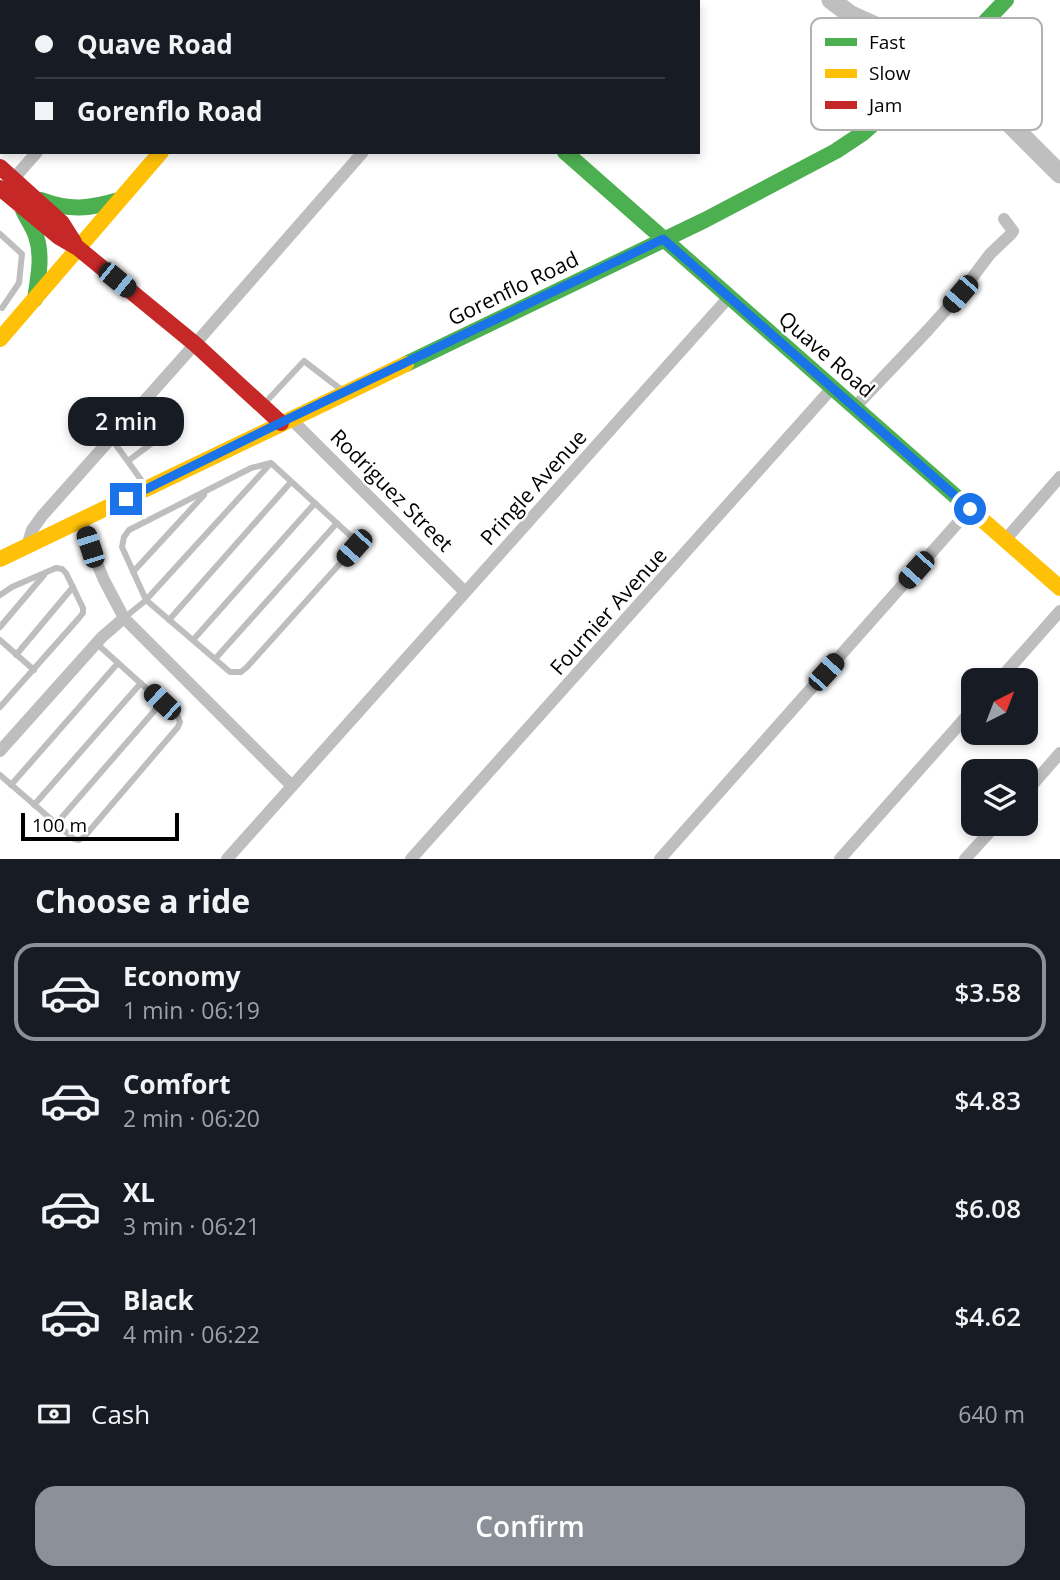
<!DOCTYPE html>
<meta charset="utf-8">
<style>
body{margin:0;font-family:"Open Sans",sans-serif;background:#20242c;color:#f1f3f6;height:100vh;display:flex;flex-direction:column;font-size:26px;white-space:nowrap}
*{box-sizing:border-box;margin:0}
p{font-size:23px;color:#9ea1a6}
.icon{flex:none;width:38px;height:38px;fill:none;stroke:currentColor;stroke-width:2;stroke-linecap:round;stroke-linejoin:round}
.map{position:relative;height:859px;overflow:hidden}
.sheet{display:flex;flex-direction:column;background:#171b24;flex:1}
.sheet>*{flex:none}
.hud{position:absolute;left:0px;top:0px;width:700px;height:154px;box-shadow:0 4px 10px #0003;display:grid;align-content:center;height:154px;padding:0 35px;background:#171b24}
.needle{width:46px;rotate:42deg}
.fabs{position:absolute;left:961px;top:668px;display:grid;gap:14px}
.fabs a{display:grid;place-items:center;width:77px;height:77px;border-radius:14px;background:#171b24;box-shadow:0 4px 10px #0003;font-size:35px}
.scale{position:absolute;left:21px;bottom:18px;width:158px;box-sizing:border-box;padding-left:7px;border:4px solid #000;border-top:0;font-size:19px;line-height:24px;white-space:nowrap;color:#000;-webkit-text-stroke:5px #fff;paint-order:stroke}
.end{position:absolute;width:32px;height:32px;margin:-16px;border:9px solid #1a73e8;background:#fff;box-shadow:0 0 0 4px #fff}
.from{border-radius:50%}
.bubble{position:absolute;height:49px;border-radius:21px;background:#171b24;box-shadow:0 4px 10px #0003;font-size:23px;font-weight:600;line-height:49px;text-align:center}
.car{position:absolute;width:21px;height:42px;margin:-21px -10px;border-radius:9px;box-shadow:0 0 5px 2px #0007;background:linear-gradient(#222 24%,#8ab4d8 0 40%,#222 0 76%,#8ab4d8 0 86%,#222 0)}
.hud b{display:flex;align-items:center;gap:24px;height:66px;font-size:26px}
.hud b+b{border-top:2px solid #363941}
.hud i{width:18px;height:18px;background:#f1f3f6}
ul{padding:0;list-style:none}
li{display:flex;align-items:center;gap:21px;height:98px;margin:0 14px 10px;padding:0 21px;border:4px solid transparent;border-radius:21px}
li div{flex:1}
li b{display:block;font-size:26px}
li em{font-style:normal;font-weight:600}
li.selected{border-color:#8c9099}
li>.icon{width:63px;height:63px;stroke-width:1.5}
h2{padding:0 35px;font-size:32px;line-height:84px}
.pay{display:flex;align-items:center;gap:18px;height:77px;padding:0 35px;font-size:26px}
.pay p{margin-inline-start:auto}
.button{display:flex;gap:14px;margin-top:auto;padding:14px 35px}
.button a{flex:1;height:80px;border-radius:21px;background:#8c9099;color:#fff;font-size:28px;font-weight:600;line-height:80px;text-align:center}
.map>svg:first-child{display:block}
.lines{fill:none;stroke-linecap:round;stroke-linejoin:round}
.river{stroke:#bfbfbf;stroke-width:19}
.lane{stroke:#bebebe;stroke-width:6}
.street{stroke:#bebebe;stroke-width:12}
.fast{stroke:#4caf50;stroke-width:16}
.slow{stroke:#ffc107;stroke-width:16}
.jam{stroke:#c62828;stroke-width:16}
.route{stroke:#1a73e8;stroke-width:9}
.labels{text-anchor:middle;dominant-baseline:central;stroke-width:5;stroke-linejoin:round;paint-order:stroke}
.street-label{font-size:21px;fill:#000;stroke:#fff}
.key{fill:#fff;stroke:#b2b2b2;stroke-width:2}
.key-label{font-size:19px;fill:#000}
</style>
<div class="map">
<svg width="1060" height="859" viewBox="0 0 1060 859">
<rect width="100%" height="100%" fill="#fff"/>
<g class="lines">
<!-- river -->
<path class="river" d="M831,0L851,15L942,56L1060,174"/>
<!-- lane -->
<g class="lane">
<path d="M0,234L22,254L19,283L2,308"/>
<path d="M264,404L304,361L343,391"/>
<path d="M111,438L147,488"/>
<path d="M128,461L171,429"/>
<path d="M133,572L204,495"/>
<path d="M0,595L12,587L56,568L62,569L66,573L83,608V613L79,618L0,707"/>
<path d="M124,618L145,601L146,600L271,463L353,538L355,543L354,548L247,667L241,672H230L146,600L122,547L124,537L129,530L251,468L271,463"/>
<path d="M169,620L291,482"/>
<path d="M0,627L44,575"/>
<path d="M0,640L34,670"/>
<path d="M193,640L315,503"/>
<path d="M16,655L73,587"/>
<path d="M215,659L337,523"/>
<path d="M0,775L74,839L79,840L84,837L178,727L180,722L178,717L96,643"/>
<path d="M11,785L118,663"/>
<path d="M34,805L141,683"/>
<path d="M56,824L162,702"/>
</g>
<!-- street -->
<g class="street">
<path d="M172,2L173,0"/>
<path d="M494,2L496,0"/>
<path d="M9,184L37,152"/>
<path d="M855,407L928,330L960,294L990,254L1011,234L1013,231L1004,219"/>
<path d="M290,418L465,592"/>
<path d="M82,520L90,547L104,580L124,618L292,786"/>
<path d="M1005,540L1060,477"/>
<path d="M27,546L32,530L42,516L195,344L363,152"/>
<path d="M998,681L1060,611"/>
<path d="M0,751L102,637L124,618"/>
<path d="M1026,792L1060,753"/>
<path d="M227,859L729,297"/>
<path d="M411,859L833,387"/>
<path d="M660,859L970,509"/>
<path d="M840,859L973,709"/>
<path d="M965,859L997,824"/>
</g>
<!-- fast -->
<g class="fast">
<path d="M294,2L296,0"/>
<path d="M565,152L970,509"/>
<path d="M41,200C70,211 89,209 119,200"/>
<path d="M23,210C27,219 33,227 36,236C43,256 38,279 35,299"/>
<path d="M406,364L705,220L836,151L863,133L964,44L1006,0"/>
</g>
<!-- slow -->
<g class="slow">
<path d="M394,0L396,2"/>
<path d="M0,339L161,152"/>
<path d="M970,509L1060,588"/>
<path d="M0,559L406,364"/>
</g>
<!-- jam -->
<g class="jam">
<path d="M0,167L62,223L74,242"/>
<path d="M0,188L59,237L78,248L195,344L281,423"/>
</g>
</g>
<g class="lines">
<!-- route -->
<path class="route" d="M126,499L290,418L663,239L970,509"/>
</g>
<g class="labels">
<!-- street labels -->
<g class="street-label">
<text transform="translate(513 288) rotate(-26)">Gorenflo Road</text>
<text transform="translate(827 354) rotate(41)">Quave Road</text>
<text transform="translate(533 487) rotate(-48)">Pringle Avenue</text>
<text transform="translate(392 490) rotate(45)">Rodriguez Street</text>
<text transform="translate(608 611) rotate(-48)">Fournier Avenue</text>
</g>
</g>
<!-- legend -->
<rect x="811" y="18" width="231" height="112" rx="10" class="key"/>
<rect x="825" y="38" width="32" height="8" fill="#4caf50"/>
<rect x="825" y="69" width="32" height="9" fill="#ffc107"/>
<rect x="825" y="101" width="32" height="8" fill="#c62828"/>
<g class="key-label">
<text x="869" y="49">Fast</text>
<text x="869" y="80">Slow</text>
<text x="869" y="112">Jam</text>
</g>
</svg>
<div class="fabs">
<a><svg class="needle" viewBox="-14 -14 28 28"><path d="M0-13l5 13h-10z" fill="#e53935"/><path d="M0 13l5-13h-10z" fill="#9ea1a6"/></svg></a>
<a><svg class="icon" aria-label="layers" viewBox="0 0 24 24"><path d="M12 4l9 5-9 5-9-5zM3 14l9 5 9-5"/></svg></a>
</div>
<div class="scale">100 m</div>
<i class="end from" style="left:970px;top:509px"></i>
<i class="end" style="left:126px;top:499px"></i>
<div class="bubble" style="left:68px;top:397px;width:116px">2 min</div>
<i class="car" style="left:117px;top:280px;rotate:129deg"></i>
<i class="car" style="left:960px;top:294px;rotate:221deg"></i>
<i class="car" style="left:90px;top:547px;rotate:342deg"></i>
<i class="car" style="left:354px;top:548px;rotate:222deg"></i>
<i class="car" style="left:916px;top:570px;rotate:222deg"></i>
<i class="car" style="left:826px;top:672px;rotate:42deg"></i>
<i class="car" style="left:162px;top:702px;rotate:313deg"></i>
<div class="hud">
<b><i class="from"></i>Quave Road</b>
<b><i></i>Gorenflo Road</b>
</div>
</div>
<section class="sheet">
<h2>Choose a ride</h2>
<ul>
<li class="selected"><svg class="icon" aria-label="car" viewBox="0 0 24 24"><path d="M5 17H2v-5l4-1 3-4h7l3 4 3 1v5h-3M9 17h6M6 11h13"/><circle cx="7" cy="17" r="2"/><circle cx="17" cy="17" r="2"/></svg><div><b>Economy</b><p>1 min · 06:19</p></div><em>$3.58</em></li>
<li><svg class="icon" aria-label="car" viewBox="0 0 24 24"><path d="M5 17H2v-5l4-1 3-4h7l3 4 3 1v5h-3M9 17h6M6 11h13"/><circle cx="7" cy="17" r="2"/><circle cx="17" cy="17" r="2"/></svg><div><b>Comfort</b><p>2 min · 06:20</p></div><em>$4.83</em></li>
<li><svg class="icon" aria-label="car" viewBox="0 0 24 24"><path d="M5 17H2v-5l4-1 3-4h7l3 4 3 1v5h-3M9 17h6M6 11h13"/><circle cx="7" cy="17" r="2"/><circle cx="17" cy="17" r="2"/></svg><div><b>XL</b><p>3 min · 06:21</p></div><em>$6.08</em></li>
<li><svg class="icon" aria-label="car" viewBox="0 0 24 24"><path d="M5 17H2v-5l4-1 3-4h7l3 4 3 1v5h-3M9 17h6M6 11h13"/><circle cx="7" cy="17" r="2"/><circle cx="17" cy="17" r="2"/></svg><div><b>Black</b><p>4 min · 06:22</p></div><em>$4.62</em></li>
</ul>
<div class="pay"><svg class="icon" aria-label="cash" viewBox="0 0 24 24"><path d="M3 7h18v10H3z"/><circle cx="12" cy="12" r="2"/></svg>Cash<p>640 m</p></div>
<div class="button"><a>Confirm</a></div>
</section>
